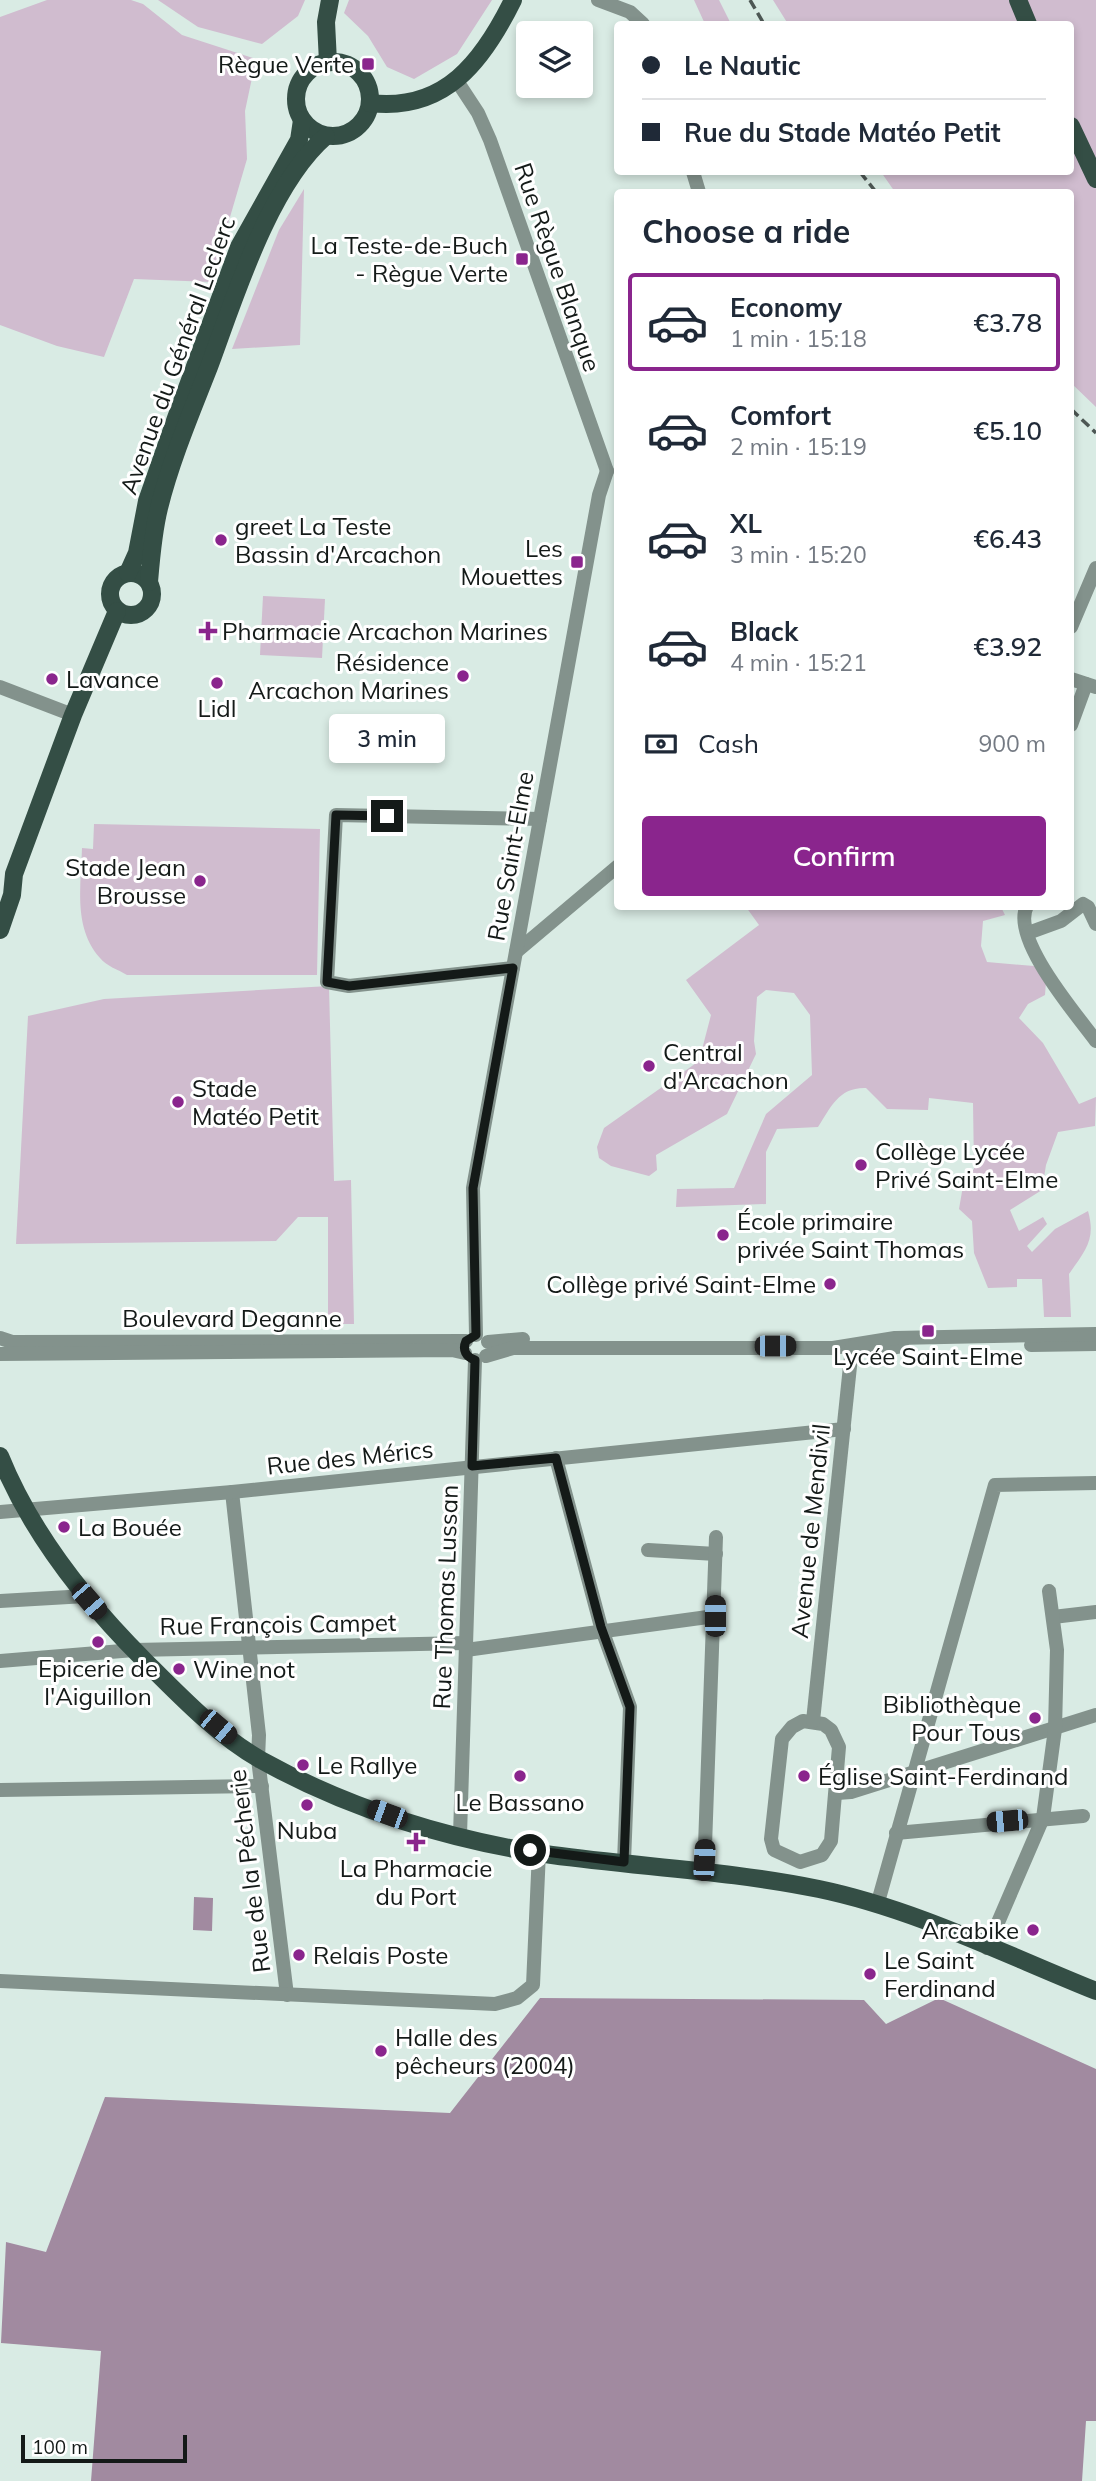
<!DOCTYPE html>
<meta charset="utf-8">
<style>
body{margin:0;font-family:Mulish,sans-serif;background:#f2f2f3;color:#1f2937;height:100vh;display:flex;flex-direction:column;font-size:26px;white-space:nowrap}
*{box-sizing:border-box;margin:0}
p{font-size:23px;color:#747a83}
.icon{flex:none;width:38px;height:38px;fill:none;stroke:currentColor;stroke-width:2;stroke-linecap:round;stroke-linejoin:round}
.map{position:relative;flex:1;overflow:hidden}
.drawer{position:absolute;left:614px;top:189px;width:460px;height:721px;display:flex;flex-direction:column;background:#fff;border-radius:7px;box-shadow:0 4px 10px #0003}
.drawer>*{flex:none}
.top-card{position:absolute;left:614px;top:21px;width:460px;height:154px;border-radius:7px;box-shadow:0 4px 10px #0003;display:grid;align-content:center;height:154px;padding:0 28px;background:#fff}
.controls{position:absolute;left:516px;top:21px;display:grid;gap:14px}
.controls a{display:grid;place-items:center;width:77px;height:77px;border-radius:7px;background:#fff;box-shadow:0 4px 10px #0003;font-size:35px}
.scale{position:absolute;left:21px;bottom:18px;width:166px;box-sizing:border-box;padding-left:7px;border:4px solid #141a18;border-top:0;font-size:19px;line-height:24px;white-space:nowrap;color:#141a18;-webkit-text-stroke:5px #fff;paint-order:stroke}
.end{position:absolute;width:32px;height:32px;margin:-16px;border:9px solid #141a18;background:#fff;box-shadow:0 0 0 4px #fff}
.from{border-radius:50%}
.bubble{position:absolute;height:49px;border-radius:7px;background:#fff;box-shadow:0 4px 10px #0003;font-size:23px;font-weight:600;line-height:49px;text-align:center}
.car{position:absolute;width:21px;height:42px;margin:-21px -10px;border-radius:9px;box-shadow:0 0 5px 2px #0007;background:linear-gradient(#222 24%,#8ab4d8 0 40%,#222 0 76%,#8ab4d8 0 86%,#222 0)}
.top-card b{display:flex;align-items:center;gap:24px;height:66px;font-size:26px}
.top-card b+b{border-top:2px solid #e0e1e3}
.top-card i{width:18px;height:18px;background:#1f2937}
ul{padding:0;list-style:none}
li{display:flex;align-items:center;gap:21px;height:98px;margin:0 14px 10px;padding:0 14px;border:4px solid transparent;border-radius:7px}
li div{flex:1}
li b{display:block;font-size:26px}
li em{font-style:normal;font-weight:600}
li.current{border-color:#8a258d}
li>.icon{width:63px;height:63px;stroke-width:1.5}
h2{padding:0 28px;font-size:32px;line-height:84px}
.pay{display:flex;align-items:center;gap:18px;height:77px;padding:0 28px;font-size:26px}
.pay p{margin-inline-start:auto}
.primary-button{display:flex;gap:14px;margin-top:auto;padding:14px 28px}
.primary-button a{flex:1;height:80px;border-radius:7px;background:#8a258d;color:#fff;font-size:28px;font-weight:600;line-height:80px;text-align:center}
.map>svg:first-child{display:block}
.green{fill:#d0bccf}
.water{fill:#a18aa0}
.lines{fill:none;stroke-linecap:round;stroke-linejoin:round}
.minor{stroke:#83928c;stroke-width:14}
.major{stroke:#344e45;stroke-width:18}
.rail{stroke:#4d5754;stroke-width:3.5;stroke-dasharray:10 5;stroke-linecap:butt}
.route{stroke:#141a18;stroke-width:9}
.poi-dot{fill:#8a258d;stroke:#fff;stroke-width:2.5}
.labels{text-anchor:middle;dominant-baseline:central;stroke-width:6;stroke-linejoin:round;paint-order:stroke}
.poi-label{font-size:24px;fill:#141a18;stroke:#fff;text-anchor:start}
.street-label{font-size:24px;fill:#141a18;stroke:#fff}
</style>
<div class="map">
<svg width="1096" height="2481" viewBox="0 0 1096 2481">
<rect width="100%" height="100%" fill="#d9ebe4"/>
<!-- green -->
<g class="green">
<path d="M47,0H131L143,4L182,35L256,59L245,111L247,159L211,282L134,279L104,357L57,346L0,325V17Z"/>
<path d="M158,0H305L298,16L262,44L198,27Z"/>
<path d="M349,0H492L457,54L414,79L387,67L368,36L344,13Z"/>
<path d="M694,0H719L731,24H705Z"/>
<path d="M773,0H1096V407L1071,383V192H895L881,172H1071V24H788Z"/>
<path d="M304,189L300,345L232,349L279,230Z"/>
<path d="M263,596L325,599L322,658L260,655Z"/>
<path d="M94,824L320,829L317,975H127C119,970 106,966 100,958C73,928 81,886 82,848L93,849Z"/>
<path d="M746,907H1001L1005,915L983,921L981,946L987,962L1034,966L1046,982L1045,995L1028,1004L1019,1018L1043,1043L1079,1104L1096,1097L1095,1126L1058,1132L1046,1165L1042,1190L1010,1210L1019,1231L1043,1217L1047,1224L1027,1246L1032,1252L1055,1229L1088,1211C1096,1239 1086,1250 1069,1274L1071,1317H1044L1042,1279H1017V1287L988,1288L974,1253L972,1221L959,1209L964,1180L974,1169L973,1103L929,1098L928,1110L887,1109L866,1088C839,1087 831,1107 818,1127L777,1129L766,1152V1204L676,1207L677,1189L734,1188L766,1114L812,1075L810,1015L794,993L766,990L757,997L754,1041L756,1054L727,1114L656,1155L657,1170L649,1176L611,1166L599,1158L597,1147L604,1128L699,1061L711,1015L686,980L759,925Z"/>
<path d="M329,986L334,1181L351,1180L354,1324H328V1217H298L276,1241L16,1244L28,1016L104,999Z"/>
</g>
<!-- water -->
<g class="water">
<path d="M194,1897L213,1898L212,1931L193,1930Z"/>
<path d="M540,1998L864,2000L886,2024L939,1998L1096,2069V2421H1086L1082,2481H91L101,2351L1,2343L6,2242L46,2252L105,2097L450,2113Z"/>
</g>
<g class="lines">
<!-- minor -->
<g class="minor">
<path d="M598,0L630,12L643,24"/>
<path d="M457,81L478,113L490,140L607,471"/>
<path d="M693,172L699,192"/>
<path d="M1071,627L1096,568"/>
<path d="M1071,679L1096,687"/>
<path d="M0,687L73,715"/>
<path d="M1071,725L1086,684"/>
<path d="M1027,906C1010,938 1077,1015 1096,1041"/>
<path d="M1028,933L1061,921L1083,904L1088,907L1096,924"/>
<path d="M516,952L618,866"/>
<path d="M513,968L349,986L327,982L336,815L540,819"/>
<path d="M476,1335L473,1188L599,495L607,471"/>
<path d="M0,1338L12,1342L466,1341"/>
<path d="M488,1342L523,1339"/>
<path d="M1031,1345L1096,1344"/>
<path d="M857,1348L874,1352L902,1346"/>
<path d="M0,1354L452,1350L465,1353"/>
<path d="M486,1356L513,1348H833L895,1338L1096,1334"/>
<path d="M556,1458L601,1627L630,1707L624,1862"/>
<path d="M232,1492L259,1735L258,1759L287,1995"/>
<path d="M0,1512L232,1492L844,1429"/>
<path d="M648,1550L716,1554"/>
<path d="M0,1601L86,1596"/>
<path d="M1053,1617L1096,1612"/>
<path d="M466,1650L715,1616"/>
<path d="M0,1661L134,1650L466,1643"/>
<path d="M803,1721L823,1724L831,1730L839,1747L831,1841L822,1855L800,1862L774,1850L771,1839L782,1739L792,1727Z"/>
<path d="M813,1721L852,1347"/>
<path d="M0,1790L262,1786"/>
<path d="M837,1793L851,1792L1096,1715"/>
<path d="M896,1833L1083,1816"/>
<path d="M460,1835L475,1360"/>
<path d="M704,1874L716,1537"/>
<path d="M878,1902L995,1485L1096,1483"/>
<path d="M987,1948L1043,1818L1055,1729L1057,1650L1049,1591"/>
<path d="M0,1981L495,2004L517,1998L533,1985L539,1852"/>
</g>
<!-- major -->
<g class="major">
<path d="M1018,0L1028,24"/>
<path d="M328,62L326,22L330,0"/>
<circle cx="333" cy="99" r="37"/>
<path d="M370,103C445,112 483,61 513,0"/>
<path d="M1071,126L1096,179"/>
<circle cx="131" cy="594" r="21"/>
<path d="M128,573L137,553L147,501L176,418L239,247L299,140L302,120"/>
<path d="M149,582C151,558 153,532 159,508C171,460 191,413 209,367C235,297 269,185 326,136"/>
<path d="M0,930L12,895L14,874L73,715L117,611"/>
<path d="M0,1456C31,1533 86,1602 144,1660C178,1694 218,1736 261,1760C349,1809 452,1841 552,1855C641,1867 732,1871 819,1889C915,1909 1006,1955 1096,1991"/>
</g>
<!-- rail -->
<g class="rail">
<path d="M750,0L764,24"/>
<path d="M860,172L876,192"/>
<path d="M1071,409L1096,433"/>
</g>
</g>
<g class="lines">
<!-- route -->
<path class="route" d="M387,816L336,815L327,982L349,986L513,968L473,1188L476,1335L466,1341C462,1350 466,1357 475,1360L472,1466L556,1458L601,1627L630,1707L624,1862L530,1850"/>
</g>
<!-- markers -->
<g class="poi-dot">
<rect x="361" y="57" width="14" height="14" rx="3.5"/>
<rect x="515" y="252" width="14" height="14" rx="3.5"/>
<circle cx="221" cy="540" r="7"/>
<rect x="570" y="555" width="14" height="14" rx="3.5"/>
<path d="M204.5 620.5h7v7h7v7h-7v7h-7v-7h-7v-7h7z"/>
<circle cx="463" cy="676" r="7"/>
<circle cx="52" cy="679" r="7"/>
<circle cx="217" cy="683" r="7"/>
<circle cx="200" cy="881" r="7"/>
<circle cx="649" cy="1066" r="7"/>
<circle cx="178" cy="1102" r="7"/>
<circle cx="861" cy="1165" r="7"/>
<circle cx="723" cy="1235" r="7"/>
<circle cx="830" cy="1284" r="7"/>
<rect x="921" y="1324" width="14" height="14" rx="3.5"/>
<circle cx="64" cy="1527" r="7"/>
<circle cx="98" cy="1642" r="7"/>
<circle cx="179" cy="1669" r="7"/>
<circle cx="1035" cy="1718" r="7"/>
<circle cx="303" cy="1765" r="7"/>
<circle cx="520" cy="1776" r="7"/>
<circle cx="804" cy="1776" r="7"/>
<circle cx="307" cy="1805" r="7"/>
<path d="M412.5 1831.5h7v7h7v7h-7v7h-7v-7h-7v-7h7z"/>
<circle cx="1033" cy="1930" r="7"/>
<circle cx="299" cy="1955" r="7"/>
<circle cx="870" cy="1974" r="7"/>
<circle cx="381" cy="2051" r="7"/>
</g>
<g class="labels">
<!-- poi labels -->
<g class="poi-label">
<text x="354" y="64" text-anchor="end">Règue Verte</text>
<text x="508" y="245" text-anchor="end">La Teste-de-Buch<tspan x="508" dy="28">- Règue Verte</tspan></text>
<text x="235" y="526">greet La Teste<tspan x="235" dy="28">Bassin d'Arcachon</tspan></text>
<text x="563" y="548" text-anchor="end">Les<tspan x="563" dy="28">Mouettes</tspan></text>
<text x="222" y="631">Pharmacie Arcachon Marines</text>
<text x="449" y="662" text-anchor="end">Résidence<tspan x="449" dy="28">Arcachon Marines</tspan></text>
<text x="66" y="679">Lavance</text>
<text x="217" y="708" text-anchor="middle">Lidl</text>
<text x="186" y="867" text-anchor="end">Stade Jean<tspan x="186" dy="28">Brousse</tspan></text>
<text x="663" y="1052">Central<tspan x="663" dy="28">d'Arcachon</tspan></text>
<text x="192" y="1088">Stade<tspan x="192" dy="28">Matéo Petit</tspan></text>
<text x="875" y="1151">Collège Lycée<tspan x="875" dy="28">Privé Saint-Elme</tspan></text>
<text x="737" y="1221">École primaire<tspan x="737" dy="28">privée Saint Thomas</tspan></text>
<text x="816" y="1284" text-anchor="end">Collège privé Saint-Elme</text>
<text x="928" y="1356" text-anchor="middle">Lycée Saint-Elme</text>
<text x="78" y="1527">La Bouée</text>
<text x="98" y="1668" text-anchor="middle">Epicerie de<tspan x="98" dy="28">l'Aiguillon</tspan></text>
<text x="193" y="1669">Wine not</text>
<text x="1021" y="1704" text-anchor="end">Bibliothèque<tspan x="1021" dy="28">Pour Tous</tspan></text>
<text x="317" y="1765">Le Rallye</text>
<text x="818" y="1776">Église Saint-Ferdinand</text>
<text x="520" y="1802" text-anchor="middle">Le Bassano</text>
<text x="307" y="1830" text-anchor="middle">Nuba</text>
<text x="416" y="1868" text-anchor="middle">La Pharmacie<tspan x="416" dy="28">du Port</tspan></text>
<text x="1019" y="1930" text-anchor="end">Arcabike</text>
<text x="313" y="1955">Relais Poste</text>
<text x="884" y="1960">Le Saint<tspan x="884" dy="28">Ferdinand</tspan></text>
<text x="395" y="2037">Halle des<tspan x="395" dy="28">pêcheurs (2004)</tspan></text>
</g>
<!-- street labels -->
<g class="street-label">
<text transform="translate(558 267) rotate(71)">Rue Règue Blanque</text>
<text transform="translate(177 355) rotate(-70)">Avenue du Général Leclerc</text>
<text transform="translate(510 856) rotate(-80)">Rue Saint-Elme</text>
<text x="232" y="1318">Boulevard Deganne</text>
<text transform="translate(350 1457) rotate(-6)">Rue des Mérics</text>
<text transform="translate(810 1531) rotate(-84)">Avenue de Mendivil</text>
<text transform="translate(445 1597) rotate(-88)">Rue Thomas Lussan</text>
<text transform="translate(278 1624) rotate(-1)">Rue François Campet</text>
<text transform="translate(249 1871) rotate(-97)">Rue de la Pécherie</text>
</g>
</g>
</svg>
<div class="controls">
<a><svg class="icon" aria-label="layers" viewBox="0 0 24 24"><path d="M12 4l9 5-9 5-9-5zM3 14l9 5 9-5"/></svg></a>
</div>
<div class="scale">100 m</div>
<i class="end from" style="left:530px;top:1850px"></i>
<i class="end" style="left:387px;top:816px"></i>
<div class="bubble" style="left:329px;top:714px;width:116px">3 min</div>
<i class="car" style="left:775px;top:1346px;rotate:90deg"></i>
<i class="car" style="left:89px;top:1601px;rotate:139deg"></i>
<i class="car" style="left:715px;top:1616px;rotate:0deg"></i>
<i class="car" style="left:218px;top:1727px;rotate:130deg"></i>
<i class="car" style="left:387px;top:1814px;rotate:290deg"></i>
<i class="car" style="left:1007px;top:1821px;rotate:265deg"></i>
<i class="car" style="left:704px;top:1860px;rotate:3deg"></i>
<div class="top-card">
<b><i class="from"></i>Le Nautic</b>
<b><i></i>Rue du Stade Matéo Petit</b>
</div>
<section class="drawer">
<h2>Choose a ride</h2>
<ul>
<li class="current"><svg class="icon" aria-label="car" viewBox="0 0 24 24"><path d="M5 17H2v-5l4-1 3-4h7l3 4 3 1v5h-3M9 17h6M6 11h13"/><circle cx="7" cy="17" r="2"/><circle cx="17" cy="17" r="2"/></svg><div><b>Economy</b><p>1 min · 15:18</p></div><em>€3.78</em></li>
<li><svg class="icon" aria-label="car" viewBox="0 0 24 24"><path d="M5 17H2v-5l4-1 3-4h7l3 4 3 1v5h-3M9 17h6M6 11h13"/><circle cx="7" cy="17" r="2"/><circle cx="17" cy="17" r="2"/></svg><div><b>Comfort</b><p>2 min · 15:19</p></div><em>€5.10</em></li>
<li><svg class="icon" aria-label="car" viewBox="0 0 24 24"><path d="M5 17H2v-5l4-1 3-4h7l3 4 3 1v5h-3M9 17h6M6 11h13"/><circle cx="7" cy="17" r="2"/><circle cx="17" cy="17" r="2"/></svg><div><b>XL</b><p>3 min · 15:20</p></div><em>€6.43</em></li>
<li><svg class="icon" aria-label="car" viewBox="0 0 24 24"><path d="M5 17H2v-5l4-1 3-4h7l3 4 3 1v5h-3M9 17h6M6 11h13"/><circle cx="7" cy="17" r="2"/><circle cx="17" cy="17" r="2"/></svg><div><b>Black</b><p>4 min · 15:21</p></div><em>€3.92</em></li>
</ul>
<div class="pay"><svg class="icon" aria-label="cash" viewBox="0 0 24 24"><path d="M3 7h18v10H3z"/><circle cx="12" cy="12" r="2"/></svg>Cash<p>900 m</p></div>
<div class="primary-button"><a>Confirm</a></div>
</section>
</div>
